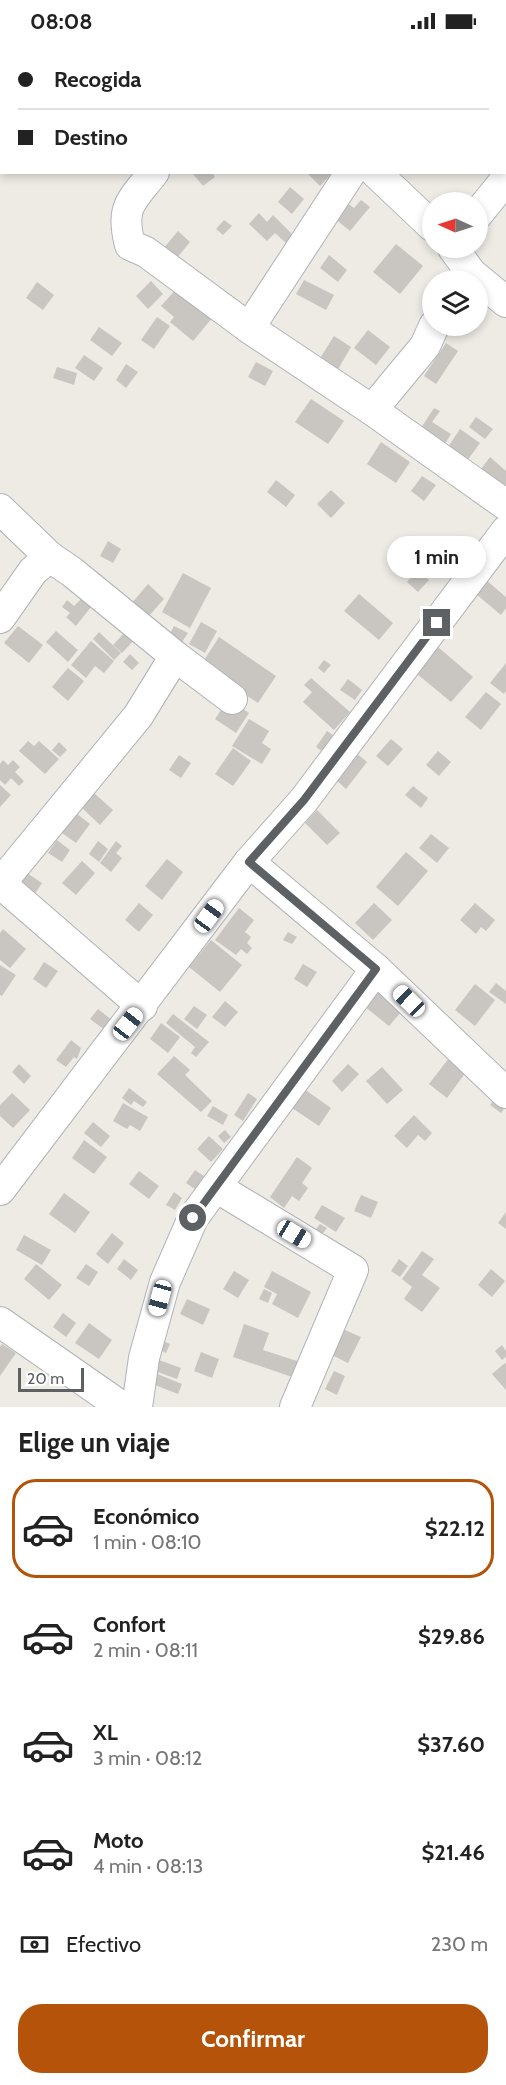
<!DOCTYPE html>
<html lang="es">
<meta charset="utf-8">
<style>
body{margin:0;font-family:Cabin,sans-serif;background:#f6f6f6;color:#222;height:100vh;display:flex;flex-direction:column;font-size:22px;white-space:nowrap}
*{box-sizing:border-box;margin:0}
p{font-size:20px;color:#767676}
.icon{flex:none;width:33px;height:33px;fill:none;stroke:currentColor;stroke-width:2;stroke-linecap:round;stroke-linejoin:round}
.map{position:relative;height:1365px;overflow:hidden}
.drawer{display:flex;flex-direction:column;background:#fff;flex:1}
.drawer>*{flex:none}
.hud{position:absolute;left:0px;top:0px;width:507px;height:132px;box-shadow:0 3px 9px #0003;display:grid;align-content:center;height:132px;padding:0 18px;background:#fff}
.needle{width:39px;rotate:273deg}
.tools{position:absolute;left:422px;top:150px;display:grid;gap:12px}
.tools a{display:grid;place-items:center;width:66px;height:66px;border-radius:50%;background:#fff;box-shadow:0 3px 9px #0003;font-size:30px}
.scale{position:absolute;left:18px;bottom:15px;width:66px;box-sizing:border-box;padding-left:6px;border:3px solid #5d6164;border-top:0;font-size:16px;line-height:21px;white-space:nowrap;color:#5d6164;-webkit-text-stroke:4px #fff;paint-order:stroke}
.end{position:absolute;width:27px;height:27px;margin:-14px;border:8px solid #5d6164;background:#fff;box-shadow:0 0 0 3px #fff}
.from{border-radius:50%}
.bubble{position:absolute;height:42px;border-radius:21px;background:#fff;box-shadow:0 3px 9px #0003;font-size:20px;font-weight:700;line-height:42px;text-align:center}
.car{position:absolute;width:18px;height:36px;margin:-18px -9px;border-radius:8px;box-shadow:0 0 4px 2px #0007;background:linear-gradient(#fff 24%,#345 0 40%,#fff 0 76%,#345 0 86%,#fff 0)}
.hud b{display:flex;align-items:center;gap:21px;height:57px;font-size:22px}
.hud b+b{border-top:2px solid #e0e0e0}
.hud i{width:15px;height:15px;background:#222}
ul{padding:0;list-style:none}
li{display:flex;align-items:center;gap:18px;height:99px;margin:0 12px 9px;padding:0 6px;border:3px solid transparent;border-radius:24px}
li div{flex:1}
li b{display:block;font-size:22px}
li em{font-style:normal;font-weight:700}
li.selected{border-color:#b45309}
li>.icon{width:54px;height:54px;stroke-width:1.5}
h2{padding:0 18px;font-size:27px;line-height:72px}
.pay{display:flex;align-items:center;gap:15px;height:66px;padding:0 18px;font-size:22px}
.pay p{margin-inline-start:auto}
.cta{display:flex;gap:12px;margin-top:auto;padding:12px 18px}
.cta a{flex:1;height:69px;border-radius:24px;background:#b45309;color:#fff;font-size:24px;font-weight:700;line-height:69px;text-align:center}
.status{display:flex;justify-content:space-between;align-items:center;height:42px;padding:0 30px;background:#fff;direction:ltr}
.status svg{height:16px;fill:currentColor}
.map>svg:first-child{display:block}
.building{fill:#c9c6c2}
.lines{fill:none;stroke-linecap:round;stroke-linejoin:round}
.minor-casing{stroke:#b0b3b6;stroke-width:32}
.minor{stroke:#fff;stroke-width:30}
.route{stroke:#5d6164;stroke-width:8}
</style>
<div class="status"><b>08:08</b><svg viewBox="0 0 49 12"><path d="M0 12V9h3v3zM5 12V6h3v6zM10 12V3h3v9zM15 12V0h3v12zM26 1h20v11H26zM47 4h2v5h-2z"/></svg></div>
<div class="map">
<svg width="506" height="1365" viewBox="0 0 506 1365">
<rect width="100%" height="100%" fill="#eeebe5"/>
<!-- building -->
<g class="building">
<path d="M195,130H212L215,135L203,144L193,132Z"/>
<path d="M306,130H333L320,144Z"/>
<path d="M290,145L304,157L292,172L278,160Z"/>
<path d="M361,158L370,165L350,189L334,176L347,161L354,166Z"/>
<path d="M259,171L267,180L273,173L294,194L287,202L275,191L267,199L249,182Z"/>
<path d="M224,178L232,184L223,193L216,187Z"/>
<path d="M178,189L190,200L176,217L163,207Z"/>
<path d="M396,202L423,224L400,252L373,230Z"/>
<path d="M329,213L347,228L338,240L320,226Z"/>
<path d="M304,238L334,253L326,268L296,252Z"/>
<path d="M151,239L163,252L148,267L136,254Z"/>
<path d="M37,240L54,253L43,268L26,256Z"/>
<path d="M178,245L213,275L193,299L170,280L174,275L161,264Z"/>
<path d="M157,275L170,284L154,307L141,298Z"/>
<path d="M99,285L122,301L112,314L90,298Z"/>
<path d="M368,288L390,305L376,323L354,306Z"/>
<path d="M334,294L351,305L337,329L319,318Z"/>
<path d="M446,301L458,309L436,342L424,334Z"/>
<path d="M84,313L103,326L94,339L75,326Z"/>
<path d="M256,320L273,329L265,344L248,335Z"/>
<path d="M126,322L138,330L126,346L116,338Z"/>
<path d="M57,325L77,331L74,343L53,336Z"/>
<path d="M311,357L344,379L328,402L295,380Z"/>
<path d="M434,366L440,369L432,380L451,392L443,405L419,389Z"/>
<path d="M476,375L493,387L485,397L469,385Z"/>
<path d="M460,387L480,401L467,419L448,405Z"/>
<path d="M381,400L410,420L396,441L367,422Z"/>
<path d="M490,415L506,429V454L478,431Z"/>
<path d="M422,434L436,443L424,459L411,449Z"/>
<path d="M276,438L295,453L286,465L267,450Z"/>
<path d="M331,448L345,461L331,476L317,462Z"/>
<path d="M108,499L121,507L113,521L100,514Z"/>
<path d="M418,528L429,538L418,550L407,540Z"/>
<path d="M183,531L211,546L190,586L162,570Z"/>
<path d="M487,539L506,555V566L501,573L476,552Z"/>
<path d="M148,542L164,557L147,576L131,562Z"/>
<path d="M359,552L393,581L379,598L344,569Z"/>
<path d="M81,557L91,565L76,584L66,575L70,571L62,565L67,558L74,564Z"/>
<path d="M201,580L217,589L205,611L189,602Z"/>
<path d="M18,584L43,603L29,621L4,601Z"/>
<path d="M174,584L188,591L182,600L169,593Z"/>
<path d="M127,588L136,596L122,611L113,603Z"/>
<path d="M56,589L78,608L68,620L46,600Z"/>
<path d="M99,590L121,611L114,618L93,597Z"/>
<path d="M219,595L276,634L258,661L201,623Z"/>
<path d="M91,599L114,619L104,631L95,624L86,636L71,623Z"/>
<path d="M438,605L473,635L451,660L416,631Z"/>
<path d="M130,612L139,621L132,628L123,620Z"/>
<path d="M324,618L331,623L324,631L318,626Z"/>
<path d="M506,621V649L504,652L490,641Z"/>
<path d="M68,626L84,639L68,659L52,645Z"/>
<path d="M311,636L350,670L334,688L303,660L312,650L304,643Z"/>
<path d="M348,637L362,648L355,658L340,648Z"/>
<path d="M210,645L249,671L236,691L215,677L223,665Z"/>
<path d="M486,650L501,662L481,688L465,675Z"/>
<path d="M249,677L269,689L262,701L271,707L262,722L232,704Z"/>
<path d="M327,689L337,696L326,712L316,705Z"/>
<path d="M391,697L403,707L388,724L376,714Z"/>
<path d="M28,699L34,704L39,699L59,717L45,732L19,709Z"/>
<path d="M59,700L67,708L60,715L52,708Z"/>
<path d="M233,706L251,719L233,744L215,732Z"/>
<path d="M438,709L451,720L439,734L426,723Z"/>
<path d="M356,711L367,720L346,747L335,737Z"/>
<path d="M179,713L191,721L181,736L169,728Z"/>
<path d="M3,718L8,723L13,718L20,725L15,730L24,739L19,744L11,736L5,743L0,738V722Z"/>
<path d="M0,743L11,753L0,765Z"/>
<path d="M413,744L428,756L421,766L405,753Z"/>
<path d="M94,751L113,768L100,783L81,765Z"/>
<path d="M317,768L340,791L327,803L305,781Z"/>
<path d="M76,771L90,782L76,801L62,791Z"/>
<path d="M431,792L449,806L437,821L419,806Z"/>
<path d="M57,798L70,808L62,820L48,811Z"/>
<path d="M98,799L108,807L99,820L89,812Z"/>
<path d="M116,799L122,804L116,811L122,816L111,830L100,821Z"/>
<path d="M406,810L428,829L398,864L376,845Z"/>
<path d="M167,817L183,830L162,858L145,844Z"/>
<path d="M82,819L95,831L76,853L62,841Z"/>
<path d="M27,831L42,841L32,856L16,846Z"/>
<path d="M139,861L153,873L139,890L125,878Z"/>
<path d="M374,861L392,878L373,898L355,881Z"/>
<path d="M475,861L495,878L486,889L481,885L476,892L460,878Z"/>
<path d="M239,866L254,878L245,890L251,895L247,901L252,906L247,912L241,907L236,913L215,898Z"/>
<path d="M3,887L26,907L10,926L0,918V891Z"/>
<path d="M288,890L297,895L292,902L283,898Z"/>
<path d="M211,898L242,923L220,950L189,925Z"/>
<path d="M44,920L58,929L46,946L33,937Z"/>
<path d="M303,922L317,930L307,945L294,937Z"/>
<path d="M0,923L16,933L2,954L0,953Z"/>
<path d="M496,941L506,949V962L489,950Z"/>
<path d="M475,942L495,958L475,984L455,968Z"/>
<path d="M377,948L402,969L389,984L364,964Z"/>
<path d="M225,959L238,970L225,985L212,975Z"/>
<path d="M194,964L207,973L197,987L184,977Z"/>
<path d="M98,967L112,978L105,988L90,977Z"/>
<path d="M173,972L209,1000L196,1015L191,1011L195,1005L166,981Z"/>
<path d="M161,981L180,995L168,1011L150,997Z"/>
<path d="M71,998L81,1006L77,1017L74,1015L66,1025L56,1018Z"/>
<path d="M174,1014L190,1028L185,1033L212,1059L201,1070L157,1032Z"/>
<path d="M449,1016L466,1030L447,1056L429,1042Z"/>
<path d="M19,1022L31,1034L24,1042L12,1030Z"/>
<path d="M348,1022L359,1032L342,1050L332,1039Z"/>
<path d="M382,1025L403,1048L387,1062L366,1039Z"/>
<path d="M129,1046L147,1060L143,1065L134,1059L131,1063L122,1056Z"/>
<path d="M304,1047L331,1066L319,1084L292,1066Z"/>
<path d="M12,1051L30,1068L13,1086L0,1074V1063Z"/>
<path d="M248,1051L257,1057L243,1079L234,1073Z"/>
<path d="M496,1055L506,1064L501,1071L490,1063Z"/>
<path d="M123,1061L148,1075L140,1089L130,1083L127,1087L113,1079Z"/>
<path d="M213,1064L228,1073L223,1083L207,1074Z"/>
<path d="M414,1073L432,1091L425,1099L418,1093L407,1106L394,1094Z"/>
<path d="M93,1080L110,1094L101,1105L84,1091Z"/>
<path d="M225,1088L231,1095L224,1101L218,1094Z"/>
<path d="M209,1094L223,1107L211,1120L197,1107Z"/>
<path d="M84,1098L107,1115L94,1132L72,1116Z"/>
<path d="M297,1115L312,1126L302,1141L308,1146L299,1159L292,1154L284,1166L270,1155Z"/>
<path d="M195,1128L204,1134L195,1147L186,1141Z"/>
<path d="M139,1129L159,1144L149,1157L129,1142Z"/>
<path d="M174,1150L182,1156L175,1168L166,1163Z"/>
<path d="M64,1151L90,1170L75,1191L49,1172Z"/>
<path d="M361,1153L378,1160L371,1176L354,1169Z"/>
<path d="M322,1163L345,1176L336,1190L314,1176Z"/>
<path d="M506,1170V1187L498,1181Z"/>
<path d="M320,1182L327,1186L318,1197L312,1192Z"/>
<path d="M112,1191L124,1201L108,1222L96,1212Z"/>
<path d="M24,1193L51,1208L42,1223L16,1208Z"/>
<path d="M422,1209L434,1217L422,1233L440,1246L422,1270L404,1257L412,1245L402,1237Z"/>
<path d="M124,1217L138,1228L131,1238L117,1227Z"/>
<path d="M399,1217L408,1224L400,1235L391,1229Z"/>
<path d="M36,1222L62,1243L49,1258L24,1237Z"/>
<path d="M86,1222L98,1230L89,1244L76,1236Z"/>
<path d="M491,1227L505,1239L492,1255L478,1243Z"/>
<path d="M234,1229L249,1238L238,1256L223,1247Z"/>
<path d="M272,1229L311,1250L298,1276L272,1262L277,1252L264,1245Z"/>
<path d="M264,1247L272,1251L268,1261L259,1257Z"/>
<path d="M187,1257L210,1267L203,1283L180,1272Z"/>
<path d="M63,1271L76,1281L66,1295L53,1285Z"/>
<path d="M89,1281L112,1298L99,1317L75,1301Z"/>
<path d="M244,1282L269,1291L263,1308L300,1320L295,1336L233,1315Z"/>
<path d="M345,1288L361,1295L348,1321L332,1313Z"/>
<path d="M159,1297L170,1302L166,1311L155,1306Z"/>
<path d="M2,1302L16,1311L0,1334V1305Z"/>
<path d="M502,1303L506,1309V1315L502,1318L495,1309Z"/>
<path d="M201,1310L219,1317L212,1336L194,1329Z"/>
<path d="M159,1318L181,1326L177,1337L155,1329Z"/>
<path d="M505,1321L506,1322V1348L492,1332Z"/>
<path d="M334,1329L345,1334L337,1353L325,1347Z"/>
<path d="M155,1331L182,1342L178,1352L150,1341Z"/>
</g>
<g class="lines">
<defs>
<g id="minor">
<path d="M250,0L251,2"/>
<path d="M154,130C131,160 120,164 130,203L146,210L249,286L372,368L425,304L434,284"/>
<path d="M375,130L432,184"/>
<path d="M477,173L506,137"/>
<path d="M453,206L471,231L506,260"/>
<path d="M249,286L351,130"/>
<path d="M372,368L506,463"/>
<path d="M0,467L50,515"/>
<path d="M0,576L33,529L50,515L72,530L175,614L138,674L0,842"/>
<path d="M175,614L232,657"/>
<path d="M249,820L376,927L506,1051"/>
<path d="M0,841L142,964"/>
<path d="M216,1145L353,1228L295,1365"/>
<path d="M0,1148L249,820L304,758L506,489"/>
<path d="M0,1280L122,1365"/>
<path d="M137,1365L144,1316L165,1240L193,1176L376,927"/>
</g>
</defs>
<!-- minor casing -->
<use href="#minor" class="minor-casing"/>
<!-- minor -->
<use href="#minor" class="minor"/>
</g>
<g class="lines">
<!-- route -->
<path class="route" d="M193,1176L376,927L249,820L304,758L437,581"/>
</g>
</svg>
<div class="tools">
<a><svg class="needle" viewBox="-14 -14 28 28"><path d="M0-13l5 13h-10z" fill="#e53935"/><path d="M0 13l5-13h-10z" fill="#767676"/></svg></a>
<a><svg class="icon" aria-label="layers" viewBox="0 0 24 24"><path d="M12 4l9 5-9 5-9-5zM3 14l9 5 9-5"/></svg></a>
</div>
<div class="scale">20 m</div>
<i class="end from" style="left:193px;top:1176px"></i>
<i class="end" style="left:437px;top:581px"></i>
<div class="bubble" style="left:387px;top:494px;width:99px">1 min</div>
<i class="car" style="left:209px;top:874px;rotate:36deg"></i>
<i class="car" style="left:409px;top:959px;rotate:314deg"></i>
<i class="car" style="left:128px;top:982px;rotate:38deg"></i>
<i class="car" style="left:294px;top:1192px;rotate:121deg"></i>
<i class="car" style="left:160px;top:1256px;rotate:195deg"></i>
<div class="hud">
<b><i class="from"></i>Recogida</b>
<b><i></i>Destino</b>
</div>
</div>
<section class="drawer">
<h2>Elige un viaje</h2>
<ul>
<li class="selected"><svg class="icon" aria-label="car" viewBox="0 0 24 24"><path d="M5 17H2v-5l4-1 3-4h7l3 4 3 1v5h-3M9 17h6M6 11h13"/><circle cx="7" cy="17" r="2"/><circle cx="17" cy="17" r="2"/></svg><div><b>Económico</b><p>1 min · 08:10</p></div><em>$22.12</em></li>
<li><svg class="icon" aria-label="car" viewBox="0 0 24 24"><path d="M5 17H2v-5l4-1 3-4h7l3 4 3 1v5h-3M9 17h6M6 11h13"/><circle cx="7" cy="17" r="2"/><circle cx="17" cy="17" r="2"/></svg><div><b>Confort</b><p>2 min · 08:11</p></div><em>$29.86</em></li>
<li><svg class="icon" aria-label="car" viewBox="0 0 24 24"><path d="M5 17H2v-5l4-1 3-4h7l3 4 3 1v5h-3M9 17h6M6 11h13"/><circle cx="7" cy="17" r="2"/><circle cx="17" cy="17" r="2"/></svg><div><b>XL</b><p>3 min · 08:12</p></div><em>$37.60</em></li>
<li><svg class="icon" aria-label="car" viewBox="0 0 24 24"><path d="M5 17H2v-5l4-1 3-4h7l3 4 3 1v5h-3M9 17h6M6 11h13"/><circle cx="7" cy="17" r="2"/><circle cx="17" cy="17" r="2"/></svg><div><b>Moto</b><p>4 min · 08:13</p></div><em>$21.46</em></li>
</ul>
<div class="pay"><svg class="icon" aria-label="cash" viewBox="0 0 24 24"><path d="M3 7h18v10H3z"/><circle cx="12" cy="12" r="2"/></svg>Efectivo<p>230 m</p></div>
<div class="cta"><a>Confirmar</a></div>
</section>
